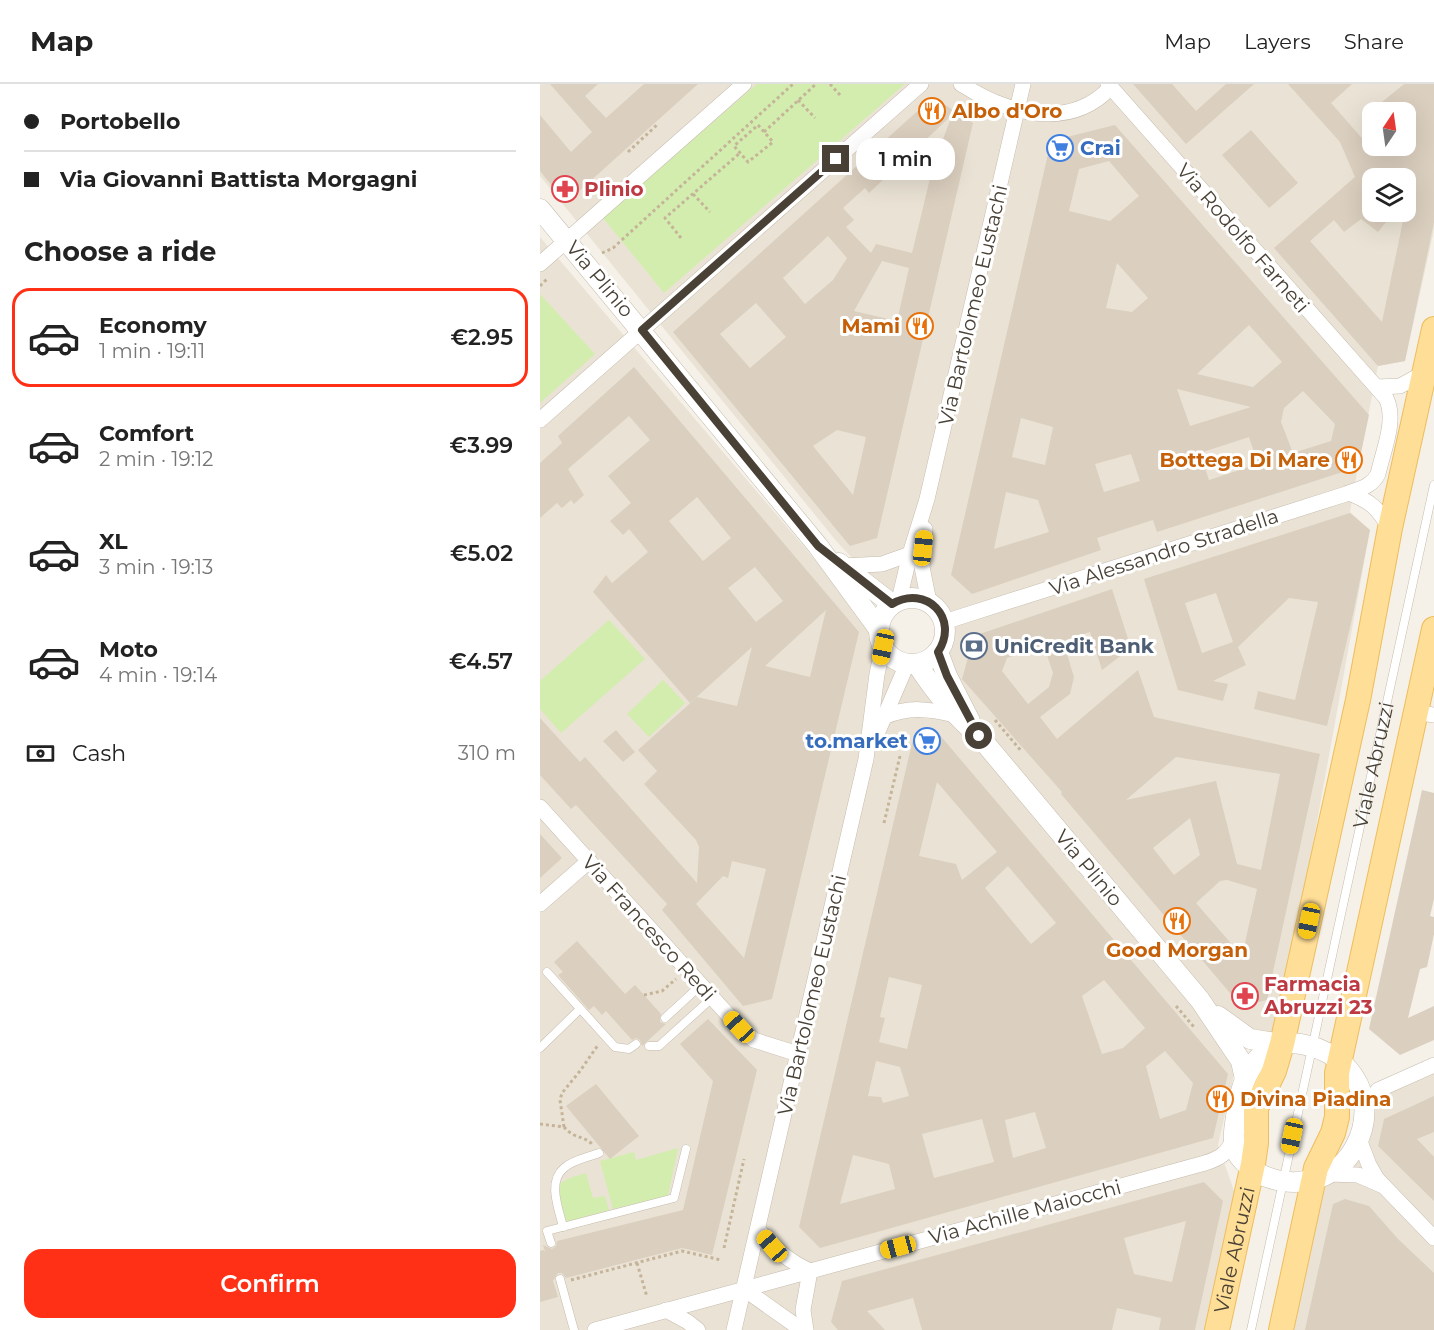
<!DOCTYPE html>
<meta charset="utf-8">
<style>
body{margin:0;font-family:Montserrat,sans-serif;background:#f2f2f2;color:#222;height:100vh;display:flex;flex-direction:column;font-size:22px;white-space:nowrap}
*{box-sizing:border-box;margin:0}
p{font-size:20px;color:#767676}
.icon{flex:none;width:33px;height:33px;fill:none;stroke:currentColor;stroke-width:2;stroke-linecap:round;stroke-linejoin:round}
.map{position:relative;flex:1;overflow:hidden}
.panel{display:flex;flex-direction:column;background:#fff;width:540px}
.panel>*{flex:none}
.hud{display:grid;align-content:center;height:132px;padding:0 24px;background:#fff}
.needle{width:39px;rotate:13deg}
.controls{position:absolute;left:822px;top:18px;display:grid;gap:12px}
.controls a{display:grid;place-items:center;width:54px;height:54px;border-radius:12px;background:#fff;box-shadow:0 6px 24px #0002;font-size:30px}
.end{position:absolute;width:27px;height:27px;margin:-14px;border:8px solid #494136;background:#fff;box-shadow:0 0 0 3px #fff}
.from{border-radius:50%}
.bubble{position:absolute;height:42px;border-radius:18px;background:#fff;box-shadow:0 6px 24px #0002;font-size:20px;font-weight:600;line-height:42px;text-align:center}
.car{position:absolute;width:18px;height:36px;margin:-18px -9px;border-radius:8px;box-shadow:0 0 4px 2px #0007;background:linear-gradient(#f5c518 24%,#345 0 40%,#f5c518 0 76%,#345 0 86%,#f5c518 0)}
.hud b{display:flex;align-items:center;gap:21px;height:57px;font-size:22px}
.hud b+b{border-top:2px solid #e0e0e0}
.hud i{width:15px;height:15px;background:#222}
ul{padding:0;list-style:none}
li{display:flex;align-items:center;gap:18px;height:99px;margin:0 12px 9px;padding:0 12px;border:3px solid transparent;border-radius:18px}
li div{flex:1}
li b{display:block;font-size:22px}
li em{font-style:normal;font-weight:600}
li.selected{border-color:#ff3015}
li>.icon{width:54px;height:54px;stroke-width:1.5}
h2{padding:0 24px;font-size:27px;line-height:72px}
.pay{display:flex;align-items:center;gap:15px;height:66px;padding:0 24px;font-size:22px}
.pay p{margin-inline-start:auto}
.cta{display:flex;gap:12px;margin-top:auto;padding:12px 24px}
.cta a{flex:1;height:69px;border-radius:18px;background:#ff3015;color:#fff;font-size:24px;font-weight:600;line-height:69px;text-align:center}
header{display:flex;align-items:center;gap:36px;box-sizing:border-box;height:84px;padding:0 30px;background:#fff;border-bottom:2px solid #e0e0e0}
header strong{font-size:28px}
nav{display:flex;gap:33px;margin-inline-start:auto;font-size:21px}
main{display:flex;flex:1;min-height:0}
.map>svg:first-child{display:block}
.residential{fill:#eae3d5;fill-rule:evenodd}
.green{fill:#d2edad}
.building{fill:#dbcfbf;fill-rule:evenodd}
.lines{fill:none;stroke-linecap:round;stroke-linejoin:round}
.service-casing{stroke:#c5bbac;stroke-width:9}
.minor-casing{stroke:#c5bbac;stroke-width:16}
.tertiary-casing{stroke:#c5bbac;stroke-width:21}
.primary-casing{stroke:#eebd5d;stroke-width:26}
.path{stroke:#c5b499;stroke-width:3;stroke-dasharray:3 3;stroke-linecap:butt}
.service{stroke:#fff;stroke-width:8}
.minor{stroke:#fff;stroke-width:15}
.tertiary{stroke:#fff;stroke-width:20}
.primary{stroke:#ffde97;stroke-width:24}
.route{stroke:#494136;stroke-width:8}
.labels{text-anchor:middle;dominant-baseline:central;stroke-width:6;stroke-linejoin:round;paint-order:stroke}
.food-label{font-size:20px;font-weight:bold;fill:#c56008;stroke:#fff;text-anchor:start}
.shop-label{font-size:20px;font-weight:bold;fill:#366cbe;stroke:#fff;text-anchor:start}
.health-label{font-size:20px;font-weight:bold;fill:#be3a42;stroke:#fff;text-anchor:start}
.street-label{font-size:20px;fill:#494136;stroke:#fff}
.service-label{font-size:20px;font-weight:bold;fill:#4e5e75;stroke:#fff;text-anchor:start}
</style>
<header>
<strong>Map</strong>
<nav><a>Map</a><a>Layers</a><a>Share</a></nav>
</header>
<main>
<section class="panel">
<div class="hud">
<b><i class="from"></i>Portobello</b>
<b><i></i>Via Giovanni Battista Morgagni</b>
</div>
<h2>Choose a ride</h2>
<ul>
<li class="selected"><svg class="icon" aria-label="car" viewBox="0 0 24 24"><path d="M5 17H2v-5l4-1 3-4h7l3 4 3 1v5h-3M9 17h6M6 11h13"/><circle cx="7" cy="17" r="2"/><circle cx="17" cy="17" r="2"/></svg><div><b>Economy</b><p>1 min · 19:11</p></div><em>€2.95</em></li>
<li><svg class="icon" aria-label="car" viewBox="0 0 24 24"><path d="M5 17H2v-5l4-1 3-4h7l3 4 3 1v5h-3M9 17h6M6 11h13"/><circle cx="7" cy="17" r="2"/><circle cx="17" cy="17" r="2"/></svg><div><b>Comfort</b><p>2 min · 19:12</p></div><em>€3.99</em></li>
<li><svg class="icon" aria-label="car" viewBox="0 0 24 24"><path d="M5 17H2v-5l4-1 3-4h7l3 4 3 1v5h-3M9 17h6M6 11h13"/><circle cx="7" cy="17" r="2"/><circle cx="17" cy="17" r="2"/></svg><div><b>XL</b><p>3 min · 19:13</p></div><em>€5.02</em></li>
<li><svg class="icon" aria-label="car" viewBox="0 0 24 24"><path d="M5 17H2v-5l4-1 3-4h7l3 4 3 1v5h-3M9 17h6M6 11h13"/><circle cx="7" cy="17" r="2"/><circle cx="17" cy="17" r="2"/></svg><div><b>Moto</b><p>4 min · 19:14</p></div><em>€4.57</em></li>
</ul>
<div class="pay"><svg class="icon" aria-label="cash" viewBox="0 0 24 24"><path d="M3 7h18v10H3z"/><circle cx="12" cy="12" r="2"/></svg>Cash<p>310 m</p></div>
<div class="cta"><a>Confirm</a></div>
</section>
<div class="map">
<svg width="894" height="1246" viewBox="0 0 894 1246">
<rect width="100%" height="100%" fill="#f5f1e8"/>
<!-- residential -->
<g class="residential">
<path d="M0,0H894V146L865,277L838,282L818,383L810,428L830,446L738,952L701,943L662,912L442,650L404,569L410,554V540L407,531L399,521L393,516L374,510L352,516L297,458L0,92ZM832,28H866V62H832ZM832,94H866V128H832Z"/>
<path d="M0,153L334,545L336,563L347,577L361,585L372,587L656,917L695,986L678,1061L699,1121L673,1246H0Z"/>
<path d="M894,988V1246H747L779,1099L833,1022L850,1007Z"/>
</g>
<!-- green -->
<g class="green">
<path d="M217,0H365L124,209L63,134Z"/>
<path d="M0,210L55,270L0,319Z"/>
<path d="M69,536L105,575L21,649L0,625V597Z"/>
<path d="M123,596L145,619L109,653L87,630Z"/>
<path d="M138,1064L128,1112L73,1125L60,1077L94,1068L96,1076Z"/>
<path d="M46,1089L53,1114L65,1112L69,1126L27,1138C17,1103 7,1100 46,1089Z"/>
</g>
<!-- building -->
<g class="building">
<path d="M10,0H58L45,12L66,34L104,0H158L26,119L0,87V31L31,68L52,48Z"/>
<path d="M593,0H632L656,27L686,0H714L646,60Z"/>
<path d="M748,0H812L791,19L834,68L833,62H866V28H830L864,0H894V138L865,277L838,282L734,164L815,93L800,58ZM832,94H866V113L869,108L842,238L770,157L794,136L804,148L821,135L838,148L854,128H832Z"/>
<path d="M393,13L433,39L337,454L310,462L133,248ZM412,31L393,82L372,169L336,160L331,169L306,143L314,136L303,124L325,104L329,109ZM288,152L307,174L293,196L265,220L243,194ZM342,177L369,184L357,237L314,227ZM216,219L246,253L210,284L180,250ZM297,346L326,353L313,411L273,362Z"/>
<path d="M575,41L829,331L818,383L617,448L613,436L557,454L561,466L432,510L411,491L511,57ZM569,77L599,112L570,137L529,127L539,85ZM577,179L608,214L592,228L566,224ZM709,241L742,278L713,303L657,290ZM637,305L711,323L650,342ZM763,307L795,340L791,357L753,369L741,338L744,324ZM481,334L513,343L505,381L472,373ZM709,353L718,380L669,396L660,369ZM591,370L600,397L564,408L555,380ZM466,408L498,416L509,448L454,465Z"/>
<path d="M711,46L758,99L729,124L682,71Z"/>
<path d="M94,283L319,548L232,915L203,922L122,826L127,820L36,721L31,725L0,691V634L40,678L45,673L157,799L159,763L156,756L104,700L117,687L98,666L157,613L197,622L212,563L150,619L53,508L66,491L72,499L108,468L89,445L83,451L70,437L91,419L68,392L110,356L89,332L28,385L44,411L34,420L31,416L22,424L17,419L0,434V379L22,359L18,352ZM157,413L191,454L163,477L129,437ZM215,483L243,517L216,538L188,504ZM286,526L270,593L225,582ZM192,777L226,785L204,874L156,820L183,792L188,794Z"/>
<path d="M810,429L830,446L814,526L787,642L714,625L718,607L755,616L778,518L749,514L698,563L706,581L673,597L688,600L683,617L638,606L604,495ZM676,509L693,558L662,569L645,519Z"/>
<path d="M572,505L591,564L562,586L550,548L523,557L534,593L530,610L500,633L517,655L598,586L614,633L780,670L727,916L701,922L521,710L522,708L422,595L434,552ZM504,562L513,589L509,603L488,620L462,587L467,574ZM636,673L740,690L721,786L697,780L676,697L586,716ZM650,734L660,771L634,791L613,764ZM687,796L717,805L702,872L656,819L680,797Z"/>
<path d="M76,646L95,668L83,678L63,657Z"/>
<path d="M398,649L688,990L673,1054L280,1164L259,1143L373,655ZM397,698L457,768L422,796L416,780L379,772ZM468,782L516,839L491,860L445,804ZM349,893L382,901L367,965L339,958L345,934L340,933ZM564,896L605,944L583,964L562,970L542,912ZM625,967L653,999L646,1026L620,1035L606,982ZM336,977L360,983L369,1012L343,1019L341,1013L328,1012ZM495,1028L506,1064L473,1074L465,1036ZM442,1035L454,1078L394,1094L382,1050ZM313,1071L349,1080L355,1105L300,1120Z"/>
<path d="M882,706L894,709V815L890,832L894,833V850L887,883L880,885L868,934L894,922V956L860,971L829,945Z"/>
<path d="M0,750L22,774L0,794Z"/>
<path d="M37,857L85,910L95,901L121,930L120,938L126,940L102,962L100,956L96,954L92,956L66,927L62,931L54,922L49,926L18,891L23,888L14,878Z"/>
<path d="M168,935L217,986L172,1171L142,1164L26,1194L22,1189H18L13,1197L18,1213L0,1218V1167L4,1166L6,1170L3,1161L12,1165L16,1162L17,1157L143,1126L173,997L140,960Z"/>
<path d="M56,1000L99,1052L70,1075L26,1022Z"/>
<path d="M894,1012V1048L877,1055L894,1073V1117L838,1062L844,1035Z"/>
<path d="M664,1098L683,1117L655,1246H619L621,1234L577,1224L572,1246H382L373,1214L327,1227L345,1246H298L291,1238L302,1197ZM646,1137L632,1198L594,1190L584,1154Z"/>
<path d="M805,1115L829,1122L858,1155L894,1189V1246H765L793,1120Z"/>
</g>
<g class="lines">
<defs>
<g id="service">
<path d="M7,888L75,963L89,965L96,960"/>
<path d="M125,934L161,901"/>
<path d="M109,962H119L172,914"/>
<path d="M0,964L40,925"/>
<path d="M23,1143C19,1125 7,1098 24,1084C32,1076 49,1073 59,1069"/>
<path d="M11,1159L7,1147L134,1114L146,1065"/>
<path d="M20,1195L34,1246"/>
<path id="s1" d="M711,1246L894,401"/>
</g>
<g id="minor">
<path d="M421,0C466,29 529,48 571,3"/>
<path d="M0,180L204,0"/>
<path d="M837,303L860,302L884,289"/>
<path d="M0,336L381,0"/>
<path d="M809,409C832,418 837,424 850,444"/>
<path d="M385,445L382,483L389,518"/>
<path d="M303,482L342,480L370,470"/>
<path d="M359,516L370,470L387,415L483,0"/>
<path d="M404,538L806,410C818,405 832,403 838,390C843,367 857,336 846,314L568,0"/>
<path d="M876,628L894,631"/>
<path d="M344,633C369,622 389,625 415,631"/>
<path d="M333,659L367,580"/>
<path d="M0,723L199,943L214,956L258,970"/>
<path d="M0,820L49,777"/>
<path d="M824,1026L838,1006L894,981"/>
<path d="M819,1055L829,1081L837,1095L894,1154"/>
<path d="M789,1090L818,1091L841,1101"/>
<path d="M218,1146C234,1164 248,1177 270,1187"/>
<path d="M204,1205L262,1246"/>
<path d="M126,1226L148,1238L158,1246"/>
<path d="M55,1246L665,1079C681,1074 688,1069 694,1053"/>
<path d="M194,1246L326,675L337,590L343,563"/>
<path d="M266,1246L263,1226L270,1187"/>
</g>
<g id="tertiary">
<path d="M0,125L278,462L338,544"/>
<path d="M299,479L352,520"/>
<circle cx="372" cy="547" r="33"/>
<path d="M398,568L407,592L430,637"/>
<path d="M377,580C395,608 414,631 439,652L660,916L701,977L705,995"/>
<path d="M678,932L710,955L742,960"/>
<path d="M750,959C805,961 843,1011 815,1063C796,1099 750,1107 716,1088C709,1083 701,1076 697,1069C692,1057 694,1045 696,1033C700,1000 712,963 750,959Z"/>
</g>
<g id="primary">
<path id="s2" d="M677,1246L713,1080L716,1059V1024L734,987L742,960L818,616L850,444L894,245"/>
<path d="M741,1246L776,1084L793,1049L797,1033V989L894,545"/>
</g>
</defs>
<!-- service casing -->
<use href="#service" class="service-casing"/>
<!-- minor casing -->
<use href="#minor" class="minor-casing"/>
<!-- tertiary casing -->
<use href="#tertiary" class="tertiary-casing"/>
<!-- primary casing -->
<use href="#primary" class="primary-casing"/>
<!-- path -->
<g class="path">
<path d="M290,0L300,11"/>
<path d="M258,16L275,34"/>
<path d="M218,41L233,58L208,78L194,62Z"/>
<path d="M224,48L276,0"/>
<path d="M88,68L118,40"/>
<path d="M153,110L170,128"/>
<path d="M141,154L125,134L200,69"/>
<path d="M62,169L73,164L253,0"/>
<path d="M0,202L7,195"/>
<path d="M455,636L482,668"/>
<path d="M344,739L360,672"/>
<path d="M104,911L122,907L136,895"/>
<path d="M636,922L654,943"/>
<path d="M0,1040L24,1043C36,1056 43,1051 52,1060"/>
<path d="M24,1043L20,1016L22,1009L40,987L58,961"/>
<path d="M184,1164L204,1075"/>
<path d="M97,1179L107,1213"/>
<path d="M31,1196L142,1167L181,1176"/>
</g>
<!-- service -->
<use href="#service" class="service"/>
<!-- minor -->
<use href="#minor" class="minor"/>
<!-- tertiary -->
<use href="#tertiary" class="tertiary"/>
<!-- primary -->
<use href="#primary" class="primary"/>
</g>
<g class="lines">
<!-- route -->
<path class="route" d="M296,75L102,246L278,462L352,520C386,500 420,534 398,568L407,592L439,652"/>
</g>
<!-- icons -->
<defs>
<symbol id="restaurant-ring" viewBox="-11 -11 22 22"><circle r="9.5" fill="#fff" stroke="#e8710a" stroke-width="1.5"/><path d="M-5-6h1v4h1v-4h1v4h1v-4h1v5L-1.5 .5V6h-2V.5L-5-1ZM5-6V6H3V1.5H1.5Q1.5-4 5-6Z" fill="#e8710a"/></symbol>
<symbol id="supermarket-ring" viewBox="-11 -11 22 22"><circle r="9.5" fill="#fff" stroke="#3f7fe0" stroke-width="1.5"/><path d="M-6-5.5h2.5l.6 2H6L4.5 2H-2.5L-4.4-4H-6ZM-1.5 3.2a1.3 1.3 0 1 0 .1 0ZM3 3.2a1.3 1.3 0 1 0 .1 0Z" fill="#3f7fe0"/></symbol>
<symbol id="pharmacy-ring" viewBox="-11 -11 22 22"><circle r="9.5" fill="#fff" stroke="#e0444e" stroke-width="1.5"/><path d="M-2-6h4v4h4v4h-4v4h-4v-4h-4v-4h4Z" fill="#e0444e"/></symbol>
<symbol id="bank-ring" viewBox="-11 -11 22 22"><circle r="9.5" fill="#fff" stroke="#5c6f8a" stroke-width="1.5"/><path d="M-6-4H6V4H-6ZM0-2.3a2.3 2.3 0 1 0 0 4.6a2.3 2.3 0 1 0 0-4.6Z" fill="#5c6f8a"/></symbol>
</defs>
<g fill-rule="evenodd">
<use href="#restaurant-ring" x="377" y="12" width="30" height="30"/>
<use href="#supermarket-ring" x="505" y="49" width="30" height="30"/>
<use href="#pharmacy-ring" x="10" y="90" width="30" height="30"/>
<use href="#restaurant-ring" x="365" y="227" width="30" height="30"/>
<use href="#restaurant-ring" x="794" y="361" width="30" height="30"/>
<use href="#bank-ring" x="419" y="547" width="30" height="30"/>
<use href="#supermarket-ring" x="372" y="642" width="30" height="30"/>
<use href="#restaurant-ring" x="622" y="822" width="30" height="30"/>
<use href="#pharmacy-ring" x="690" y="897" width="30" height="30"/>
<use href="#restaurant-ring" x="665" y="1000" width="30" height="30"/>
</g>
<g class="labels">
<!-- food labels -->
<g class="food-label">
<text x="412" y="27">Albo d'Oro</text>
<text x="360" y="242" text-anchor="end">Mami</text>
<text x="790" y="376" text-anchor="end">Bottega Di Mare</text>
<text x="637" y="866" text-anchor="middle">Good Morgan</text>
<text x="700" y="1015">Divina Piadina</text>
</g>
<!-- shop labels -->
<g class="shop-label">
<text x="540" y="64">Crai</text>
<text x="368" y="657" text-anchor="end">to.market</text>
</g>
<!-- health labels -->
<g class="health-label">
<text x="44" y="105">Plinio</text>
<text x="724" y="900">Farmacia<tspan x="724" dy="23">Abruzzi 23</tspan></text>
</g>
<!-- street labels -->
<g class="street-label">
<text transform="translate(703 154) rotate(49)">Via Rodolfo Farneti</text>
<text transform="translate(60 195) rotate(50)">Via Plinio</text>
<text transform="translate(433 221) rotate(-77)">Via Bartolomeo Eustachi</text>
<text transform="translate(624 468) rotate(-18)">Via Alessandro Stradella</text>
<text stroke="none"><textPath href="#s1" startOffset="578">Viale Abruzzi</textPath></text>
<text transform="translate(549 784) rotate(50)">Via Plinio</text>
<text transform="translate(109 844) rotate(48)">Via Francesco Redi</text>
<text transform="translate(272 911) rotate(-77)">Via Bartolomeo Eustachi</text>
<text transform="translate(485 1128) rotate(-15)">Via Achille Maiocchi</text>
<text stroke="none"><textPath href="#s2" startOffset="82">Viale Abruzzi</textPath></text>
</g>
<!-- service labels -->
<g class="service-label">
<text x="454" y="562">UniCredit Bank</text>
</g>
</g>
</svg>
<div class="controls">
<a><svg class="needle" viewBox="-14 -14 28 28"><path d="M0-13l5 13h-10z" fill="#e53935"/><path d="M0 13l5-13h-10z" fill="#767676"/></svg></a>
<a><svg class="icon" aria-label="layers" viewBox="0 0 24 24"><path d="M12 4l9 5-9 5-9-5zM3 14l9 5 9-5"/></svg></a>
</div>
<i class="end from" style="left:439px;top:652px"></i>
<i class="end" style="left:296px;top:75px"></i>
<div class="bubble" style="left:316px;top:54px;width:99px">1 min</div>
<i class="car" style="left:383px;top:464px;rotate:6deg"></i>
<i class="car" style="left:343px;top:563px;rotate:192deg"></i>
<i class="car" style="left:769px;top:837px;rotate:192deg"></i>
<i class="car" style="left:199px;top:943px;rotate:317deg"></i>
<i class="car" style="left:752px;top:1052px;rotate:192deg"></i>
<i class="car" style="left:232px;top:1162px;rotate:319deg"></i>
<i class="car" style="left:358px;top:1163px;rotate:255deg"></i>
</div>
</main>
